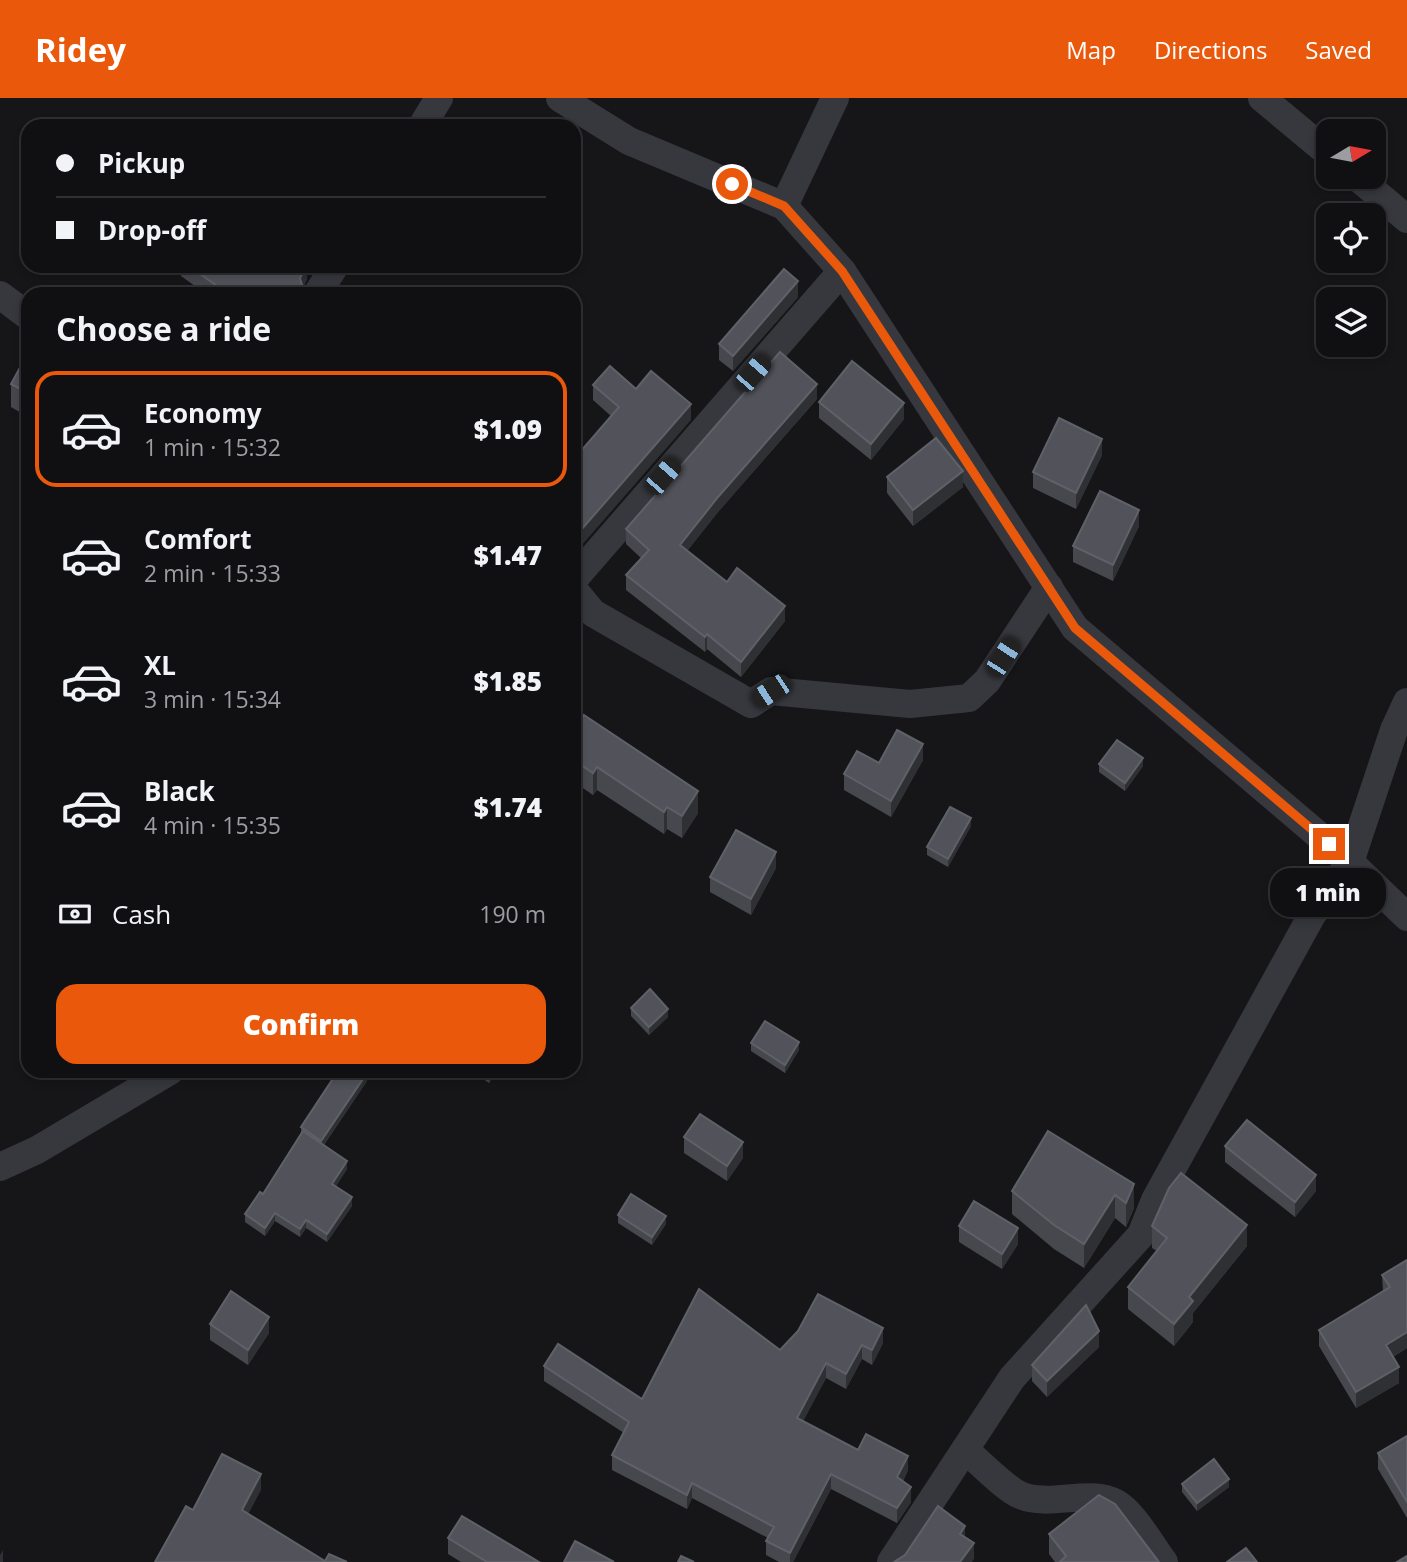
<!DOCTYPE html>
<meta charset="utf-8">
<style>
body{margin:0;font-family:"Open Sans",sans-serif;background:#19191c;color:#f1f3f6;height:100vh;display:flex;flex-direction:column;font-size:26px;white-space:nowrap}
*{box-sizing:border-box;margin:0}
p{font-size:23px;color:#9c9da0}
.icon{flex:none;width:38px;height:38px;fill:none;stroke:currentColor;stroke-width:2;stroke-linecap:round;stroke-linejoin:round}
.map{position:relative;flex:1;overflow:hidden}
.panel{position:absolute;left:21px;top:189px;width:560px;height:791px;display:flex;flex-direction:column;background:#101013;border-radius:21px;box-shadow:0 4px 10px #0003,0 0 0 2px #303033}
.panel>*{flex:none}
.top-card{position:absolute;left:21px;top:21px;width:560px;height:154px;border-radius:21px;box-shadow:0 4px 10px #0003,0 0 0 2px #303033;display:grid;align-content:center;height:154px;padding:0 35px;background:#101013}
.needle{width:46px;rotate:80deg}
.controls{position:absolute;left:1316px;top:21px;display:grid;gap:14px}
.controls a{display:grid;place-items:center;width:70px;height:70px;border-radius:14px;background:#101013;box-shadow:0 4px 10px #0003,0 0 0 2px #303033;font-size:35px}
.end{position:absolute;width:32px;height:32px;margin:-16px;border:9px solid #ea580c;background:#fff;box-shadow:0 0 0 4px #fff}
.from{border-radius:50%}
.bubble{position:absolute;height:49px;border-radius:21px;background:#101013;box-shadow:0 4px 10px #0003,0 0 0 2px #303033;font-size:23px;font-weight:800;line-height:49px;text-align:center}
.car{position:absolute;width:21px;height:42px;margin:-21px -10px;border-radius:9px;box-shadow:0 0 5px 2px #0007;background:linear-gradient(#222 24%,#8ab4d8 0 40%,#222 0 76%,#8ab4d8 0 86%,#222 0)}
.top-card b{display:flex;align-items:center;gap:24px;height:66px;font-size:26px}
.top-card b+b{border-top:2px solid #303033}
.top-card i{width:18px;height:18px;background:#f1f3f6}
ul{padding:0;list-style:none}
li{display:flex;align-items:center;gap:21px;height:116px;margin:0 14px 10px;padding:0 21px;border:4px solid transparent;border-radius:21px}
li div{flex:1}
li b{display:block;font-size:26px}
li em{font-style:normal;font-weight:800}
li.selected{border-color:#ea580c}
li>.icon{width:63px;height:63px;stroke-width:1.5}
h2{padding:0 35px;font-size:32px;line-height:84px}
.pay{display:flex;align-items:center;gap:18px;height:77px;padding:0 35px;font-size:26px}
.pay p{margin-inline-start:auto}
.cta{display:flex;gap:14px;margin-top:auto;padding:14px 35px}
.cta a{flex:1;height:80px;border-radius:21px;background:#ea580c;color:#fff;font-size:28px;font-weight:800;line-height:80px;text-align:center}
header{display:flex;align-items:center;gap:42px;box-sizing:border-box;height:98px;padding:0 35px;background:#ea580c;color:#fff}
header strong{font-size:33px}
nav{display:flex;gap:38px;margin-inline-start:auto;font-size:24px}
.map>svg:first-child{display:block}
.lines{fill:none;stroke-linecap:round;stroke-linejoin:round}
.street{stroke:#37383e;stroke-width:28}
.wall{fill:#47484e}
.shaded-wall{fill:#2f3034}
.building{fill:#52535a;stroke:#5f6169;stroke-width:2}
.route{stroke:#ea580c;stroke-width:9}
</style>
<header>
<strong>Ridey</strong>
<nav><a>Map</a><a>Directions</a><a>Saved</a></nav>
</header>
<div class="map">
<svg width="1407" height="1464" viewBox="0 0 1407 1464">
<rect width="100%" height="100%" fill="#161619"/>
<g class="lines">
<!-- street -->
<g class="street">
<path d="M560,0L629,43L784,108L842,173L1075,530L1350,764L1407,819"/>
<path d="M1262,0L1328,55"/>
<path d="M422,28L439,0"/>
<path d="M1357,79L1407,121"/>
<path d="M784,108L835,0"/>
<path d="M317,196L335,168"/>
<path d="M0,197L28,218"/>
<path d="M574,481L842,173"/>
<path d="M574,492L593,515L751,606L771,593L910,606L969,600L987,583L1049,489"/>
<path d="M0,1069L37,1052L170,973"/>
<path d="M965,1352C979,1363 1004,1390 1020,1397C1050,1410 1089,1390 1116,1405C1133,1414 1152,1448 1164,1464"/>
<path d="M891,1464L1012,1280L1141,1137L1155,1102L1312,817L1350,764L1394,632L1407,604"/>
</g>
</g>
<!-- wall -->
<g class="wall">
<path d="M181,168H307V181L303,189L307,196H206L181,178Z"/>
<path d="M798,199L733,273L719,262V246Z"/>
<path d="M28,255V319L11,309V286Z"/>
<path d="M593,287L636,291L691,322L611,318L593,302Z"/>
<path d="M817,301L718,414L687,453L727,484L785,523L741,579L707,551L705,554L626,492V477L641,460L626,446V431Z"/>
<path d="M819,304L904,321L871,362L819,320Z"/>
<path d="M1102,357L1076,411L1033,390V374Z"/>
<path d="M887,379L963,389L913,428L887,395Z"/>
<path d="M1139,428L1113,483L1073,464V448Z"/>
<path d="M574,632L698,715L682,740L667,731L664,736L597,692L593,697L574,684Z"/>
<path d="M923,662L891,719L844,692V676L879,665Z"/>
<path d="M1099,666L1143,668L1125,693L1099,674Z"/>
<path d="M971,728L948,769L927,757V749Z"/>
<path d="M776,770L751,817L710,794V779Z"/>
<path d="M631,910L668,919L649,937L631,918Z"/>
<path d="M751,945L799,952L785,975L751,953Z"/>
<path d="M472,973H497L489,985Z"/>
<path d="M367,983L324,1047L347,1071L336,1088L352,1108L327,1144L306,1130L300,1139L275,1123L265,1138L245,1124V1116L263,1096L301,1037V1029Z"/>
<path d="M684,1039L743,1060L727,1083L684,1055Z"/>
<path d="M1225,1048L1316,1093L1295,1119L1225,1064Z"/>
<path d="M1134,1086V1110L1126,1129L1115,1120L1084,1170L1054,1151L1012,1116V1093Z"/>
<path d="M618,1117L666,1126L652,1147L618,1125Z"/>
<path d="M959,1128L1018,1146L1002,1171L959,1144Z"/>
<path d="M1152,1128L1247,1148L1193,1215V1224L1174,1248L1128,1211V1189L1157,1153L1152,1150Z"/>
<path d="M1407,1162V1250L1393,1259L1399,1285L1356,1310L1319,1248V1232L1383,1194L1382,1177Z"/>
<path d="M210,1226L269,1235L248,1267L210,1242Z"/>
<path d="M883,1245L872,1267L862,1261L846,1291L826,1280L803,1323L858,1352L908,1372L903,1383L911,1404L897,1425L831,1391L793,1464H779L766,1457V1443L768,1440L692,1400L687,1411L612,1372V1357L624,1335L544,1283V1268L642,1301L780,1252Z"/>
<path d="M1099,1249L1047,1299L1032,1283V1267Z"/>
<path d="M1407,1338V1420L1378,1371V1355Z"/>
<path d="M1182,1386L1229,1389L1197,1413L1182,1394Z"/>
<path d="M1049,1436L1159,1464H1055L1049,1456Z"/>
<path d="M448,1440L539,1464H461L448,1456Z"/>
</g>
<!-- shaded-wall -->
<g class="shaded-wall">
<path d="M306,168H307V181L300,196V180Z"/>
<path d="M798,183V199L733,273V258Z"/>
<path d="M817,286V301L718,414L680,462V447L718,399Z"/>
<path d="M904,305V321L871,362V346Z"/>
<path d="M691,306V322L574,456V440Z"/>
<path d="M1102,341V357L1076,411V395Z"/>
<path d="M963,373V389L913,428V412Z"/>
<path d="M1139,412V428L1113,483V467Z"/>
<path d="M785,508V523L741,579V564Z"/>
<path d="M707,536V551L705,554V539Z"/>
<path d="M923,646V662L891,719V703Z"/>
<path d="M1143,660V668L1125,693V685Z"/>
<path d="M597,669V692L593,697V675Z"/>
<path d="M698,693V715L682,740V718Z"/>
<path d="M667,709V731L664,736V714Z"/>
<path d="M971,720V728L948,769V761Z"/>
<path d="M776,754V770L751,817V801Z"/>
<path d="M668,911V919L649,937V929Z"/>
<path d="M799,944V952L785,975V967Z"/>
<path d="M490,973H497L489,985V974Z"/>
<path d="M367,975V983L321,1051V1043Z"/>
<path d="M743,1044V1060L727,1083V1068Z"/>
<path d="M347,1063V1071L332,1094V1086Z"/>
<path d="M1316,1077V1093L1295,1119V1104Z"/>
<path d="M1134,1086V1110L1126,1129V1105Z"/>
<path d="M1115,1097V1120L1084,1170V1146Z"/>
<path d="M352,1099V1108L327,1144V1136Z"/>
<path d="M275,1115V1123L265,1138V1130Z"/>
<path d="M666,1118V1126L652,1147V1139Z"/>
<path d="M306,1122V1130L300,1139V1131Z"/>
<path d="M1247,1127V1148L1193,1215V1224L1174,1248V1226L1189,1199Z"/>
<path d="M1018,1130V1146L1002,1171V1156Z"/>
<path d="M269,1219V1235L248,1267V1252Z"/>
<path d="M883,1230V1245L872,1267V1252Z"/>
<path d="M1099,1233V1249L1047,1299V1283Z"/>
<path d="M1407,1234V1250L1386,1263V1247Z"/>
<path d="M862,1247V1261L846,1291V1276Z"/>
<path d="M826,1265V1280L797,1335V1320Z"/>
<path d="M1399,1269V1285L1356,1310V1294Z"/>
<path d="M908,1358V1372L897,1394V1379Z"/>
<path d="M261,1376V1392L242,1428V1412Z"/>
<path d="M831,1376V1391L793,1464H790V1455Z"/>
<path d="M1229,1381V1389L1197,1413V1405Z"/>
<path d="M692,1385V1400L687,1411V1397Z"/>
<path d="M911,1389V1404L897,1425V1410Z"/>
<path d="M965,1428V1444L960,1436Z"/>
<path d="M974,1445V1461L972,1464H960Z"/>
<path d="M3,1452V1464H0V1457Z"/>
</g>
<!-- building -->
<g class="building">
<path d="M189,168H306L300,180L302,187L307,193L305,196H222L224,193Z"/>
<path d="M784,171L798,183L733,258L719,246Z"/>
<path d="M780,254L817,286L718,399L680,447L727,484L737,470L785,508L741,564L707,536L705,539L626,477L649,452L626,431Z"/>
<path d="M28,255V295L11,286Z"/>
<path d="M852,263L904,305L871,346L819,304Z"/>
<path d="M610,268L636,291L651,273L691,306L574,440V361L619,309L593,287Z"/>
<path d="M1059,320L1102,341L1076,395L1033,374Z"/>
<path d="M936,340L963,373L913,412L887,379Z"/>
<path d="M1100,393L1139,412L1113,467L1073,448Z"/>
<path d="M584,617L698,693L682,718L667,709L664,714L597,669L593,675L574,662V632Z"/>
<path d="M897,632L923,646L891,703L844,676L857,653L879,665Z"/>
<path d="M1117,642L1143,660L1125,685L1099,666Z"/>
<path d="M950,709L971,720L948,761L927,749Z"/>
<path d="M736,732L776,754L751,801L710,779Z"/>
<path d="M650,891L668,911L649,929L631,910Z"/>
<path d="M765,923L799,944L785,967L751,945Z"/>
<path d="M338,973H364L367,975L321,1043L301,1029Z"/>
<path d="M700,1016L743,1044L727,1068L684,1039Z"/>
<path d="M1247,1022L1316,1077L1295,1104L1225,1048Z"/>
<path d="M303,1033L347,1063L332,1086L352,1099L327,1136L306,1122L300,1131L275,1115L265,1130L245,1116L260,1094L263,1096Z"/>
<path d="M1048,1033L1134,1086L1126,1105L1115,1097L1084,1146L1054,1127L1012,1093Z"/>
<path d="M1181,1075L1247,1127L1189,1199L1193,1203L1174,1226L1128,1189L1167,1140L1152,1128L1169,1090Z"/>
<path d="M631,1096L666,1118L652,1139L618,1117Z"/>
<path d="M974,1103L1018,1130L1002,1156L959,1128Z"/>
<path d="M1407,1162V1234L1386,1247L1399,1269L1356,1294L1319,1232L1390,1189L1382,1177Z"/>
<path d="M699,1191L780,1252L798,1233L818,1196L883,1230L872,1252L862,1247L846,1276L826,1265L797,1320L858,1352L866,1336L908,1358L897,1379L911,1389L897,1410L831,1376L790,1455L766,1443L774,1429L692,1385L687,1397L612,1357L629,1324L544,1268L558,1246L642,1301Z"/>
<path d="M231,1193L269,1219L248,1252L210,1226Z"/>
<path d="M1086,1207L1099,1233L1047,1283L1032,1267Z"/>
<path d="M1407,1338V1404L1378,1355Z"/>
<path d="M222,1356L261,1376L242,1412L325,1463L329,1456L347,1464H155L186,1408L193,1412Z"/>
<path d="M1214,1361L1229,1381L1197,1405L1182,1386Z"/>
<path d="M1099,1397L1115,1406L1159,1464H1060L1066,1458L1049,1436Z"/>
<path d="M938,1408L965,1428L960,1436L974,1445L960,1464H894L905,1457Z"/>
<path d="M462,1418L539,1464H487L448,1440Z"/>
<path d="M575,1443L614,1464H564Z"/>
<path d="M1246,1450L1257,1464H1227Z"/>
<path d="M681,1458L694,1464H678Z"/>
<path d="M1407,1458V1464H1397Z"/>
</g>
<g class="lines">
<!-- route -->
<path class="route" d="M732,86L784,108L842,173L1075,530L1329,746"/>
</g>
</svg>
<div class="controls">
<a><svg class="needle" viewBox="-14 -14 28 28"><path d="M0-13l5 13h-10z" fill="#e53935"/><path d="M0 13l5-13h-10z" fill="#9c9da0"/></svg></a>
<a><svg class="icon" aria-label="locate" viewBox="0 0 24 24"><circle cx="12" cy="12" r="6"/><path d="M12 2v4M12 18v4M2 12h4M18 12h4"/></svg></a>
<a><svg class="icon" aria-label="layers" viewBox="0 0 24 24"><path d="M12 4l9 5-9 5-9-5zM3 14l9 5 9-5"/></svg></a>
</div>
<i class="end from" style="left:732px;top:86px"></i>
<i class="end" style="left:1329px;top:746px"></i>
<div class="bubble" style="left:1270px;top:770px;width:116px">1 min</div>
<i class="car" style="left:753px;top:275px;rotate:41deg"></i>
<i class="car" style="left:663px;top:378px;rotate:41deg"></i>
<i class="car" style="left:1003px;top:559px;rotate:33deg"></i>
<i class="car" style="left:771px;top:593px;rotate:237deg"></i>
<div class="top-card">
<b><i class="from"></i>Pickup</b>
<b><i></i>Drop-off</b>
</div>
<section class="panel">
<h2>Choose a ride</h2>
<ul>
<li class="selected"><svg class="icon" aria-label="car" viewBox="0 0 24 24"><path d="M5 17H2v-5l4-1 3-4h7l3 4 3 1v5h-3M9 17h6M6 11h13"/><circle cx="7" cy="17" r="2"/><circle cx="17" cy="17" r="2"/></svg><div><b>Economy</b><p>1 min · 15:32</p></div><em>$1.09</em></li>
<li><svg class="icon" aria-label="car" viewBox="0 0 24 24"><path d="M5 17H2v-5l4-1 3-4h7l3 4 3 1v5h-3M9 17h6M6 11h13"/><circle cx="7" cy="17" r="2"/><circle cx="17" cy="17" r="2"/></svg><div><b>Comfort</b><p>2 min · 15:33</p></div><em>$1.47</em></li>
<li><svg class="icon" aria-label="car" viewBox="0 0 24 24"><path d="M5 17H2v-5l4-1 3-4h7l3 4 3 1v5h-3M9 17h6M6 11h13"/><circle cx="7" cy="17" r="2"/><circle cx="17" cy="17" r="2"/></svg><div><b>XL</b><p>3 min · 15:34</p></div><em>$1.85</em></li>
<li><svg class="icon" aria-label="car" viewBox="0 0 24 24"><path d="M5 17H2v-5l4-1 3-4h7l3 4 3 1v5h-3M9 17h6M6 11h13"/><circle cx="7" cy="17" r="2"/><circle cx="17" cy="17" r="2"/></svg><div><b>Black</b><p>4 min · 15:35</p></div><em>$1.74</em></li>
</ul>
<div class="pay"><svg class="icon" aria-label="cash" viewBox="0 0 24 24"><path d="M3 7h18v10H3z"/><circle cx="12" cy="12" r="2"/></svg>Cash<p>190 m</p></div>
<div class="cta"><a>Confirm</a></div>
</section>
</div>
